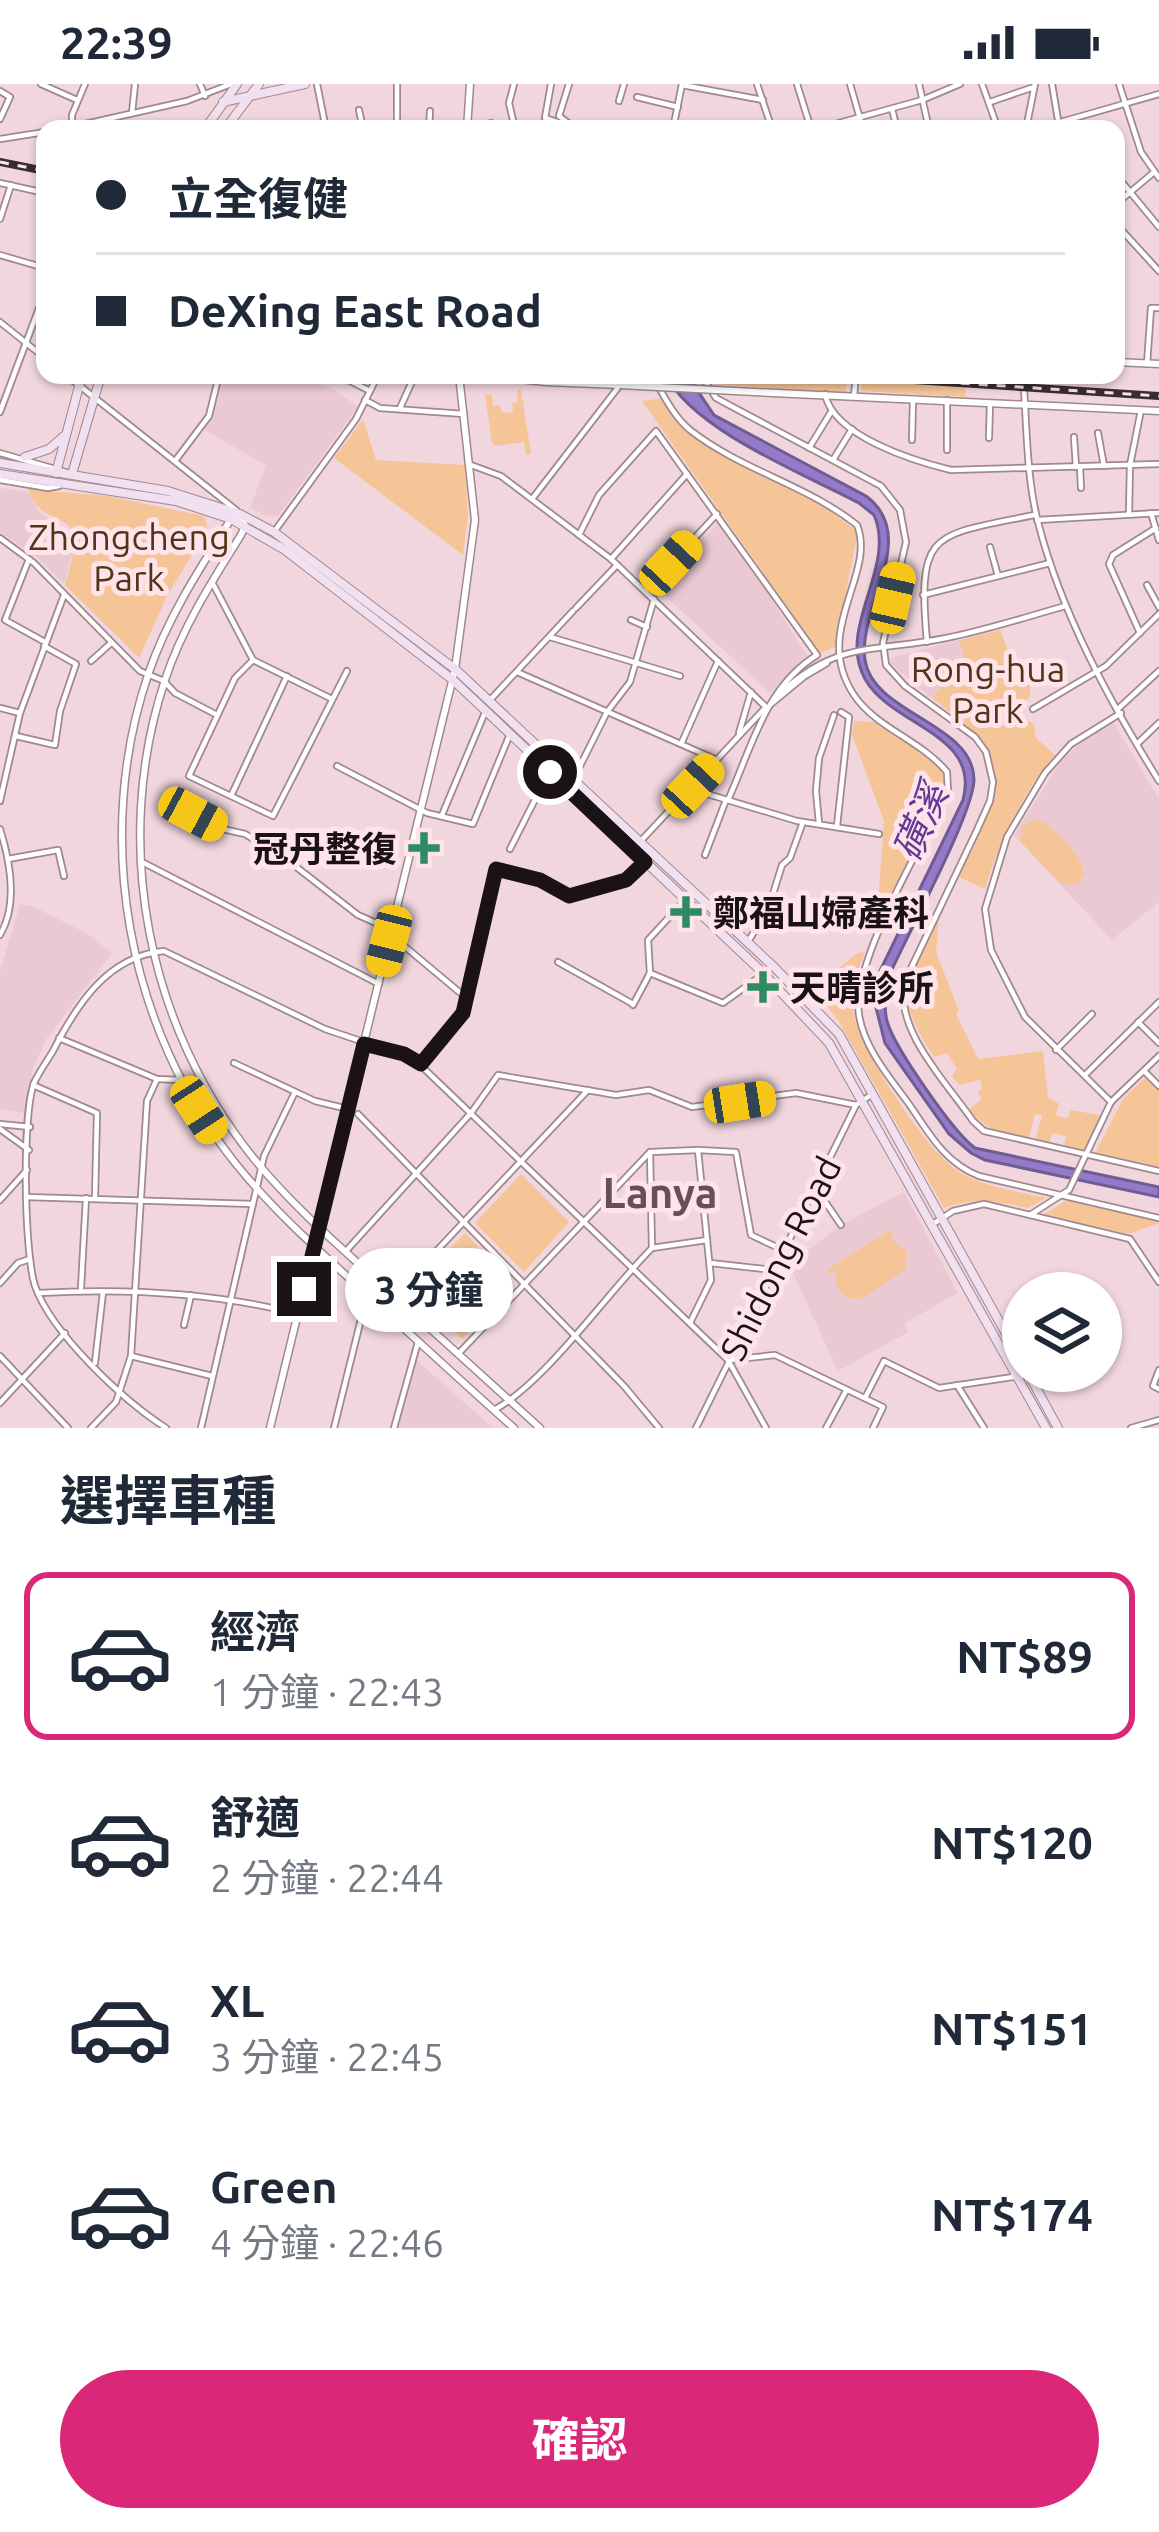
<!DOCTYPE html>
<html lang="zh-TW">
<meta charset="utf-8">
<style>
body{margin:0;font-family:Ubuntu,"Noto Sans TC",sans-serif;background:#f2f2f3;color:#1f2937;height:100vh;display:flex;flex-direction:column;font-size:45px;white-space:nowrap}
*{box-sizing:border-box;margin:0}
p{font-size:39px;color:#747a83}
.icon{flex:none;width:66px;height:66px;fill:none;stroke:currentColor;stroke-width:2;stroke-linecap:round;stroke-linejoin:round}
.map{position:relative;height:1344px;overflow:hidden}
.panel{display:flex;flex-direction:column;background:#fff;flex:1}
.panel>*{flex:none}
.hud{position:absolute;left:36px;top:36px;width:1089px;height:264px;border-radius:24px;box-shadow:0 3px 9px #0004;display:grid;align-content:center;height:264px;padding:0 60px;background:#fff}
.fabs{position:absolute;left:1002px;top:1188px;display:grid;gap:24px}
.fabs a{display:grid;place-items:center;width:120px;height:120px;border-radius:50%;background:#fff;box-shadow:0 3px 9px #0004;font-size:60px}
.end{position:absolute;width:54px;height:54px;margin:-27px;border:15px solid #1b1215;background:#fff;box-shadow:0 0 0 6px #fff}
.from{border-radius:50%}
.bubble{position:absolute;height:84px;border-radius:42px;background:#fff;box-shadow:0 3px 9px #0004;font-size:39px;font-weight:700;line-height:84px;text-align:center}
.car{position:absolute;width:36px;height:72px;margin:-36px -18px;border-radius:15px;box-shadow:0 0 9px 3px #0007;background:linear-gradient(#f5c518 24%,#345 0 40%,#f5c518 0 76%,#345 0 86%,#f5c518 0)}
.hud b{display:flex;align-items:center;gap:42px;height:114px;font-size:45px}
.hud b+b{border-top:3px solid #e0e1e3}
.hud i{width:30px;height:30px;background:#1f2937}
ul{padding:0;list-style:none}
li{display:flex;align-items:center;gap:36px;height:168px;margin:0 24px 18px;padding:0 36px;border:6px solid transparent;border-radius:24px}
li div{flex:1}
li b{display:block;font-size:45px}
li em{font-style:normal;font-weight:700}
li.active{border-color:#db2777}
li>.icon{width:108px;height:108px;stroke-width:1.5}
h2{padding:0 60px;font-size:54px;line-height:144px}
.button{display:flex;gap:24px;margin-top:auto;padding:24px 60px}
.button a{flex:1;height:138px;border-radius:72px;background:#db2777;color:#fff;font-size:48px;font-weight:700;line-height:138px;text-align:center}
.status{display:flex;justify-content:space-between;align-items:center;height:84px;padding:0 60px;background:#fff;direction:ltr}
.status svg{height:33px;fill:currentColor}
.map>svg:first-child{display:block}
.built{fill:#ebc9d2}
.green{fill:#f6c597}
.water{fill:#947bc9;stroke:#705c93;stroke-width:3}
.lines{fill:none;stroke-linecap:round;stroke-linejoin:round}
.pedestrian-casing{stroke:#a0888e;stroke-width:8}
.minor-casing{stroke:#a0888e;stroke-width:8}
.tertiary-casing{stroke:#a0888e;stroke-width:9}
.secondary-casing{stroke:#a0888e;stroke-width:10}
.pedestrian{stroke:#fff;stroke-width:4.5}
.minor{stroke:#fff;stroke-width:4.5}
.tertiary{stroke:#fff;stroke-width:6}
.secondary{stroke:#f1e0ef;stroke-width:8}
.rail-casing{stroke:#392d31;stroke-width:8}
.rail{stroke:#fee4ea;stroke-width:3;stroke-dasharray:9;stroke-linecap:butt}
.tertiary-bridge-casing{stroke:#a0888e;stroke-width:9;stroke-linecap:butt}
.tertiary-bridge{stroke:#fff;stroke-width:6}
.route{stroke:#1b1215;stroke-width:15}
.poi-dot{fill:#2e8b62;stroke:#fee4ea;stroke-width:4.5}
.labels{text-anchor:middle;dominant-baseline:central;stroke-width:10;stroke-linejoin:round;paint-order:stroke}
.park-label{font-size:36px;fill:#503517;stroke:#fee4ea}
.poi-label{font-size:36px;font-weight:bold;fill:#1b1215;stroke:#fee4ea;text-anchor:start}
.street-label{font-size:36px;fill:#1b1215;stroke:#fee4ea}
.water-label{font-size:39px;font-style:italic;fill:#5f3b98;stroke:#fee4ea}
.quarter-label{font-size:42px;font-weight:bold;fill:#655055;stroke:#fee4ea}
</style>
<div class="status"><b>22:39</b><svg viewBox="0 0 49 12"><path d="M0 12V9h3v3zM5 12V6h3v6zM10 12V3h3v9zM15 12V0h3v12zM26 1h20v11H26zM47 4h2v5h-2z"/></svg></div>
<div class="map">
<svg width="1159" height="1344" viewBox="0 0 1159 1344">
<rect width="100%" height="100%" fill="#f1d7dd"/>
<!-- built -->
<g class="built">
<path d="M224,291H292L333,305L358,323L278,432L268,433L250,424L266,381L204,346L213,334Z"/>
<path d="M0,404L28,408L39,428L77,452L64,500L39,475L0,448Z"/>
<path d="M722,436L807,572L770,609L660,507L679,479Z"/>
<path d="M959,556L964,572L932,614L891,580L890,574Z"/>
<path d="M1114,639L1159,715V818L1112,856L1014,751L1062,676L1086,654Z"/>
<path d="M20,820L34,823L86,849L112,869L47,954L33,985L25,1029L0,1025V887Z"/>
<path d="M904,1108L958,1209L905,1239L908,1248L838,1287L789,1181L841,1141Z"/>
<path d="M415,1275L493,1344H396Z"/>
</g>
<!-- green -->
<g class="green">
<path d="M706,291H847L846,309L711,300Z"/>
<path d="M862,291H966L965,313L861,307Z"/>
<path d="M521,305L531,370L526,371L524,358L496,362L492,359L485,311L492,310L493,322L500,321L502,329L513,328L512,319L518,318L517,306Z"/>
<path d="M662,314L687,347L763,393L814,414L858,448L835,563L820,569L642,317Z"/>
<path d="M363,335L376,376L465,381L468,431L463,471L334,374Z"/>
<path d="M28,405L108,412L204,432L208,445L168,510L139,574L65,501L78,452C63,428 39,438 28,405Z"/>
<path d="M1000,546L1012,576L1030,596V611L1021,624L1022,632L1034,640L1036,654L1055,671C1022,710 1000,756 985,805L959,793C1002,703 1022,680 932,614L964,572L959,556Z"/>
<path d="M854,637L879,638L940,683L946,696L883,836L877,833L884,737L852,651Z"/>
<path d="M1036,735C1054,743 1082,770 1084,790L1077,800L1060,799L1020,757L1022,742Z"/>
<path d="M939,833L936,868L959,927L956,930L978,975L1043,967L1048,1013L1059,1020L1056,1031L1067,1035L1071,1026L1100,1031V1040L1086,1068L1064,1063L1066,1052L1052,1049L1049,1061L1035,1058L1042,1031L1035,1030L1028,1057C1004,1050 985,1046 969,1025L982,1015L977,1008L982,1005L980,996L959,1001L952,992L957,985L947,969L934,973C890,906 907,900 939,833Z"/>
<path d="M865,868C857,887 850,909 854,931C862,968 926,1066 957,1086C981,1103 1017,1107 1046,1114L1028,1124C997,1117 974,1114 944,1124L838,936L814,906L857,869Z"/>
<path d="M1147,992L1159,1006V1083L1095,1069L1123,1015Z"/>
<path d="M521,1090L569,1138L524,1188L475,1139Z"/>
<path d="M1067,1116L1151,1134L1159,1139L1129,1150L1043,1131Z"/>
<path d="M891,1146L894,1151L890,1154L907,1168L906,1185L861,1215C842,1216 833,1204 837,1186L830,1189L827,1185Z"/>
<path d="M465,1149L513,1198L462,1255L409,1206Z"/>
</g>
<!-- water -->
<path class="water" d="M666,291H687L714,331L866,412C921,453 857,523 865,576C873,630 973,639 974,695C974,729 907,851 890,890C886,905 883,922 887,937C894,963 954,1049 975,1064L1159,1103V1113L985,1076L971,1069L949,1050L885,959L874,916L878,891L963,716C981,649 892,643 865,595C836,543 897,484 874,431L859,419C804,390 693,346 666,291Z"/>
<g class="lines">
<defs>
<g id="pedestrian">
<path d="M569,0L559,32L576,45"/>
<path d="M491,45V39"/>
</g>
<g id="minor">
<path d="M41,0L77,16"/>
<path d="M200,0L205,12"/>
<path d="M317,0L326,45"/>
<path d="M514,0L509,19L515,45"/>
<path d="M551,0L545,34L560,39L564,45"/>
<path d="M757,0L772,45"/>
<path d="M797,0L811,45"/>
<path d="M850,0L863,45"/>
<path d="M919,0L929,45"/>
<path d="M982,0L998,45"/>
<path d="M1052,0L1058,36"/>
<path d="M1119,0L1141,68L1159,94"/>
<path d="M682,1L763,16"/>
<path d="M0,7L10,13L0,35"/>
<path d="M637,13L678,23"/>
<path d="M619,17L624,0"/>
<path d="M990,18L1034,3"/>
<path d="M892,25L897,45"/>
<path d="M359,26L363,45"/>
<path d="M132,29L135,0"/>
<path d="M72,43V31L85,0"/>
<path d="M63,45L187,17L231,0"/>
<path d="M397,45V0"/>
<path d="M429,45L430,27"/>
<path d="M617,45H619"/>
<path d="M673,45L682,0"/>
<path d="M817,45L922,16L960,0"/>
<path d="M1026,45L1035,0"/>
<path d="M1036,45L1159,10"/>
<path d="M0,55L45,48"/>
<path d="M1116,91L1159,143"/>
<path d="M0,99L45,109"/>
<path d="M1116,120L1153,89"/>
<path d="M0,135L11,101"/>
<path d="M1116,140L1159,187"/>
<path d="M0,171L45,184"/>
<path d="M0,238L45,274"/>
<path d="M1147,280L1151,224H1159"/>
<path d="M66,291L236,426"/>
<path d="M338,291L370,307"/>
<path d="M652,291C663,310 673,332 690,346C741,386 807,401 857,441C877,490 811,547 854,611C876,644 922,657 947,688L948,708C923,759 851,878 859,931C864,964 890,994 909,1020C929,1049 944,1078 979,1092L1159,1134"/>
<path d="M701,291L716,314L881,402L900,426L906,458L883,559L886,581L905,602L975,653L986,668L993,698L990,717L977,746L905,897C893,945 947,999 973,1037L984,1047L1159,1087"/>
<path d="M1023,291C1027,339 1026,392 1038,438C1061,529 1110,618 1159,697"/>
<path d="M825,310C833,352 914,377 951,386L1159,380"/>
<path d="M854,312L856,291"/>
<path d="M365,316L380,324L464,330"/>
<path d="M400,324L415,291"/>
<path d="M0,328L45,208"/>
<path d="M1098,349L1104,382"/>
<path d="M1074,353L1076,383"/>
<path d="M989,354L990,319"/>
<path d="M912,356L913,315"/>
<path d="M809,364L831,328"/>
<path d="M947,366V316"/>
<path d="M0,369L69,389"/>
<path d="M833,376L852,345"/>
<path d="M175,377L209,332L219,291"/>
<path d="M471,381L501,392L611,475L766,623"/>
<path d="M1080,383L1081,404"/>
<path d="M0,396L48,404L59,402"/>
<path d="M532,415L620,301"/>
<path d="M1151,429L1159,456"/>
<path d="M1129,430L1130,381L1141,326"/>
<path d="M1037,436L1159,429"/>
<path d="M274,448L356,335L378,291"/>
<path d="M579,451L599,411L656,347L817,571C765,603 752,663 728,716"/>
<path d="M0,454L34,479L140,587L164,597L175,609L217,631"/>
<path d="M990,463L998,492"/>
<path d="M29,475L5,536L43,557"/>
<path d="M611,475L687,390"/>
<path d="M212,498L253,576L330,614"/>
<path d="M1147,501L1159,523"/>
<path d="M645,507L717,430"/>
<path d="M923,511L1050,479"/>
<path d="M576,524L617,481"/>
<path d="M631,536L647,543"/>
<path d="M1140,549L1109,480L1113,471L1156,444"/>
<path d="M550,553L680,592"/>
<path d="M927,558C917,446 931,452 1034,431"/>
<path d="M253,576L235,594L189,692L273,732L347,587"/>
<path d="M91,577L111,559"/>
<path d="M517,588L717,676"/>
<path d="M491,615L573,527"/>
<path d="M774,615C834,556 870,569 946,554C987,546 1026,533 1065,522"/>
<path d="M771,620L805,592L827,579"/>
<path d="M0,624L20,629"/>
<path d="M1119,624L1159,587"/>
<path d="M1033,625L1106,582L1159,530"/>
<path d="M739,649L751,608"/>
<path d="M16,652L55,661L60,627L76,580L44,562"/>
<path d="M682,658L718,577"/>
<path d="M1137,660L1159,639"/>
<path d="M337,682L427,729L473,740L510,650"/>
<path d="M565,702L577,688L607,628L630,598L654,515"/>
<path d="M693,702L701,708L797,737L879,750"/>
<path d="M231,712L287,592"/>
<path d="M0,717L20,629L64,511"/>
<path d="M169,718L218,744L245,750L286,775L358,831L392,846"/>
<path d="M442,731L486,626"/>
<path d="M819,739L816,707L819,674L834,631"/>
<path d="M837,742L849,633L841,628"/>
<path d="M0,745C10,777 18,821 0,851"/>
<path d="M638,760L766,623"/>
<path d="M510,765L548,690"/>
<path d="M705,771L726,716"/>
<path d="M8,775L58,766L64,792"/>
<path d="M144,779L379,900"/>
<path d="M391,851L464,912"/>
<path d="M749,856L768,826L782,781L790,774L803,738"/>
<path d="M558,878L633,920"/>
<path d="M650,889L723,919L762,891"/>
<path d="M650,889L648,856L685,816"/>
<path d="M633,921L650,889"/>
<path d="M1138,938L1159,959"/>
<path d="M59,954L157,995L181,996"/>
<path d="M1056,966L1092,930"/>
<path d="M234,979L315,1017L348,1025"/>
<path d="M421,980L463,929L497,786L532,793L569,812L626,796L645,778"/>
<path d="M1144,987L1159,1002"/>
<path d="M1086,990L1159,918"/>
<path d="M33,1001L97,1029L95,1114"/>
<path d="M1111,1018L1025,933L991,866L985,825L1007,753L1045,689L1071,660L1121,629"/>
<path d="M358,1030L624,1302L659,1344"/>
<path d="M0,1040L30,1043"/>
<path d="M0,1045L29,1066"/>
<path d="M698,1066L736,1068L751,1151L783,1166"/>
<path d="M815,1103L841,1141"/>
<path d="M26,1113L253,1120"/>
<path d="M0,1116L27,1086"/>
<path d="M1030,1131L1069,1106L1111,1018L1159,972"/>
<path d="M933,1140L953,1127L984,1120L1130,1155L1159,1198"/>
<path d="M652,1164L707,1156L711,1196L690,1239"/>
<path d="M346,1167L471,1029L498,991L616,1011L649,1006L692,1023L796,1009L856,1021"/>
<path d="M710,1179L774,1186"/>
<path d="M0,1199L18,1179L30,1175"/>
<path d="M81,1204L86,1114"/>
<path d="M38,1209C126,1204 213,1208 298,1230"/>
<path d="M394,1212L588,1006"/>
<path d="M184,1241L191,1211"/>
<path d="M460,1268L650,1068L698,1066L707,1156"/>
<path d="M0,1272L68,1344"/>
<path d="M131,1272L212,1292"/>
<path d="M728,1276L775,1271L883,1323L873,1344"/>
<path d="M95,1279L103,1208"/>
<path d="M1159,1286L1153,1302L1159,1305"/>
<path d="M957,1301L984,1344"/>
<path d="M865,1314L884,1277L939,1304L1027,1291"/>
<path d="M0,1319L65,1249"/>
<path d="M494,1326C545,1299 608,1208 652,1164L650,1068"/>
<path d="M91,1344L116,1318L131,1272L147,1017L157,995"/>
<path d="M166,1344C124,1317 52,1250 35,1202C24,1167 22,1032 34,999C39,988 47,977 53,967C77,920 108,872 164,867L325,945L414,975L728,1276L766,1344"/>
<path d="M201,1344L264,1072L295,1008"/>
<path d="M334,1344L364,1223L371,1214"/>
<path d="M394,1344L418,1258"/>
<path d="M696,1344L856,1021L871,1011"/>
<path d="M826,1344L846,1307"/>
<path d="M1131,1344L1159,1336"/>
</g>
<g id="tertiary">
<path d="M467,45L470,0"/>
<path d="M1116,278L1159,280"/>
<path d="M484,291L546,298L620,301"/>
<path d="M754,308L1159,327"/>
<path d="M270,1344L455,585L475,436L459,291"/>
<path d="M514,1344C466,1302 419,1258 372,1215C325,1172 276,1130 236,1080C127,944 92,753 149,588C168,533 200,484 231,435L240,430L245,442L241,451C212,497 182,544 165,596C111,759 147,943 255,1076C295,1125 345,1167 392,1210C441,1254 490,1299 540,1344"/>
</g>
<g id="secondary">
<path d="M223,18L305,0"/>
<path d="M205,45L237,0"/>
<path d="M225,45L259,0"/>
<path d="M25,373L49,365L64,352"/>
<path d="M0,379L168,407L240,430L274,448L455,585L773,882L839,950L1023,1280"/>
<path d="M56,389L82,291"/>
<path d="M0,390L176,417L231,435L285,466L453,596L760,886L829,959L1046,1344"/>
<path d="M72,390L101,291"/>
<path d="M1027,1287L1058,1344"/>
</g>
</defs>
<!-- pedestrian casing -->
<use href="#pedestrian" class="pedestrian-casing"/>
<!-- minor casing -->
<use href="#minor" class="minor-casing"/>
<!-- tertiary casing -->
<use href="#tertiary" class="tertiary-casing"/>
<!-- secondary casing -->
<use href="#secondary" class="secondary-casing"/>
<!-- pedestrian -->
<use href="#pedestrian" class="pedestrian"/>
<!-- minor -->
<use href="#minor" class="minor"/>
<!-- tertiary -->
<use href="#tertiary" class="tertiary"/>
<!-- secondary -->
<use href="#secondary" class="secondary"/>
<defs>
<g id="rail">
<path d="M0,78L45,87"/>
<path d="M835,291L1159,312"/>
</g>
</defs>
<!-- rail casing -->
<use href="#rail" class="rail-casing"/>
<!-- rail -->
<use href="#rail" class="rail"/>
<defs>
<path id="tertiary-bridge" d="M620,301L754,308"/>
</defs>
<!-- tertiary-bridge casing -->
<use href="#tertiary-bridge" class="tertiary-bridge-casing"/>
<!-- tertiary-bridge -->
<use href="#tertiary-bridge" class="tertiary-bridge"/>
</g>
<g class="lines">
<!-- route -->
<path class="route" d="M304,1205L364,960L404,970L421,980L463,929L496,785L540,796L569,812L626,796L645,778L550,688"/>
</g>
<!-- markers -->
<g class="poi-dot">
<path d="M418 746h12v12h12v12h-12v12h-12v-12h-12v-12h12z"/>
<path d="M680 810h12v12h12v12h-12v12h-12v-12h-12v-12h12z"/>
<path d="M757 885h12v12h12v12h-12v12h-12v-12h-12v-12h12z"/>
</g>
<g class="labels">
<!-- park labels -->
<g class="park-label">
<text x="129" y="452">Zhongcheng<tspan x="129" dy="41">Park</tspan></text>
<text x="988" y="584">Rong-hua<tspan x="988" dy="41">Park</tspan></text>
</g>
<!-- poi labels -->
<g class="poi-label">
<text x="397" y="764" text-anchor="end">冠丹整復</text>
<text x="713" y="828">鄭福山婦產科</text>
<text x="790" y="903">天晴診所</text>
</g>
<!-- street labels -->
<g class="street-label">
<text transform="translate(780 1174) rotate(-63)">Shidong Road</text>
</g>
<!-- water labels -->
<g class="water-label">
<text transform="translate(920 738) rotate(-67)">磺溪</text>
</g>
<!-- quarter labels -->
<g class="quarter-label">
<text x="660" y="1108">Lanya</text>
</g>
</g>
</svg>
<div class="fabs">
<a><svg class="icon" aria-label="layers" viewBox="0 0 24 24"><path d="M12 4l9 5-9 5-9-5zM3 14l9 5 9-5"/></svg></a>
</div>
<i class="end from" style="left:550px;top:688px"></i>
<i class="end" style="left:304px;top:1205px"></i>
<div class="bubble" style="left:345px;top:1164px;width:168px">3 分鐘</div>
<i class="car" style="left:671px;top:479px;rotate:43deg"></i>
<i class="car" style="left:893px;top:514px;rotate:13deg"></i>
<i class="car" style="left:693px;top:702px;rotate:43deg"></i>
<i class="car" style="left:193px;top:730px;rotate:118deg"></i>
<i class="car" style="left:389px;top:857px;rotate:194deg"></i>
<i class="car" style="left:740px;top:1018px;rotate:81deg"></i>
<i class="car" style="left:199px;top:1026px;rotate:147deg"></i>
<div class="hud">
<b><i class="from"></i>立全復健</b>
<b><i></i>DeXing East Road</b>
</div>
</div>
<section class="panel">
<h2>選擇車種</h2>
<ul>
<li class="active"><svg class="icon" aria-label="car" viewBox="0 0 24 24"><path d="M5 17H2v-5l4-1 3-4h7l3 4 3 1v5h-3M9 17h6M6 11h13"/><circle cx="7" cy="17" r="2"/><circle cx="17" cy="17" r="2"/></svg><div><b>經濟</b><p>1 分鐘 · 22:43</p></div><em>NT$89</em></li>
<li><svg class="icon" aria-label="car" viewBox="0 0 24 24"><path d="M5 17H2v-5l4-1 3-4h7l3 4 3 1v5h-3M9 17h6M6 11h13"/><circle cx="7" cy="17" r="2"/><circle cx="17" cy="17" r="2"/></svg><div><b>舒適</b><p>2 分鐘 · 22:44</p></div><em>NT$120</em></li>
<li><svg class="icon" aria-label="car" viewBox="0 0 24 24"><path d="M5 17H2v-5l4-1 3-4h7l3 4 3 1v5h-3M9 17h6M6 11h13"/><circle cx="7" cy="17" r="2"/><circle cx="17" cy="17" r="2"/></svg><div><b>XL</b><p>3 分鐘 · 22:45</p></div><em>NT$151</em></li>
<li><svg class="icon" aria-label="car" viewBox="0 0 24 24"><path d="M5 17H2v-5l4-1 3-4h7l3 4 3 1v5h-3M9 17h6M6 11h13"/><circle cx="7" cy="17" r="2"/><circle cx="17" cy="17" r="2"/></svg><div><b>Green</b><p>4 分鐘 · 22:46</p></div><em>NT$174</em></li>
</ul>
<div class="button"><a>確認</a></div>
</section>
